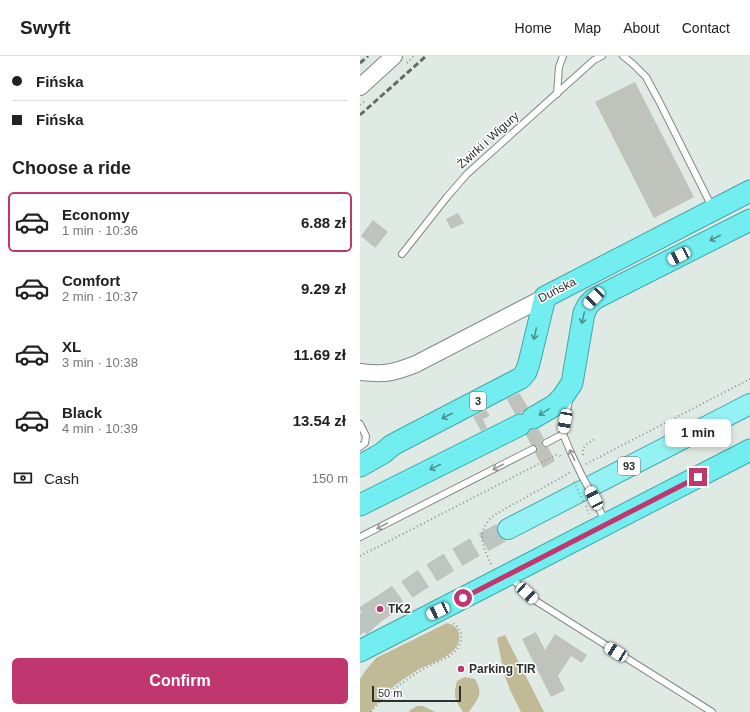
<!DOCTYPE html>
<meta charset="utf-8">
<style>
body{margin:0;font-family:Arial,sans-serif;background:#f2f2f2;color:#222;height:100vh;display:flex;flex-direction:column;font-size:15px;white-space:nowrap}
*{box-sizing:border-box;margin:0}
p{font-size:13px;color:#767676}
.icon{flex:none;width:22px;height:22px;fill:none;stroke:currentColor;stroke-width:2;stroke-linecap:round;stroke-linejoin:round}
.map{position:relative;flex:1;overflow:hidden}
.details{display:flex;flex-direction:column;background:#fff;width:360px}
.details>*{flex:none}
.banner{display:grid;align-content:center;height:88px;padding:0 12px;background:#fff}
.scale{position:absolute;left:12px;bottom:10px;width:89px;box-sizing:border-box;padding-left:4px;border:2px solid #2c302e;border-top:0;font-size:11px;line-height:14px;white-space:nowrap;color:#2c302e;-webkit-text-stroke:3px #fff;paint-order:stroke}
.end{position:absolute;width:18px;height:18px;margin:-9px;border:5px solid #c0366f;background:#fff;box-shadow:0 0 0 2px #fff}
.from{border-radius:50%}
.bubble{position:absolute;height:28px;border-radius:6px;background:#fff;box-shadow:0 2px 6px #0003;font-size:13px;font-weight:700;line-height:28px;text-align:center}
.car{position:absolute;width:12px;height:24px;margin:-12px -6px;border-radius:5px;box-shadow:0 0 3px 1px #0007;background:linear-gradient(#fff 24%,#345 0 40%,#fff 0 76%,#345 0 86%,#fff 0)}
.banner b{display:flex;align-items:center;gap:14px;height:38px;font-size:15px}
.banner b+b{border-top:1px solid #e0e0e0}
.banner i{width:10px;height:10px;background:#222}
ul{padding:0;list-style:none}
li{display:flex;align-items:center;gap:12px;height:60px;margin:0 8px 6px;padding:0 4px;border:2px solid transparent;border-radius:6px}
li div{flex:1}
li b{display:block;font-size:15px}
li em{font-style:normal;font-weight:700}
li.current{border-color:#c0366f}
li>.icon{width:36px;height:36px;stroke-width:1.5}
h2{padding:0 12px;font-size:18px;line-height:48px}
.pay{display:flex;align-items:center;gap:10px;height:44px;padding:0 12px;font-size:15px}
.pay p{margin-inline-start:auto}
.primary-button{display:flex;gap:8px;margin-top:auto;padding:8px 12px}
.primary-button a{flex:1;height:46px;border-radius:6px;background:#c0366f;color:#fff;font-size:16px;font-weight:700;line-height:46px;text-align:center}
header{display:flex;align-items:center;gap:24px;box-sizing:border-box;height:56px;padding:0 20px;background:#fff;border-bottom:1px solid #e0e0e0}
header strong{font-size:19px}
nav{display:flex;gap:22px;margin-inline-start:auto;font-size:14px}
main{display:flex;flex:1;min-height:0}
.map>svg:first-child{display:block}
.green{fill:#c0ba97}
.building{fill:#bfc3bb}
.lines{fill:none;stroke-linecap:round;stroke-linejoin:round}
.primary-tunnel{stroke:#bcc5c0;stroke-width:20;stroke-dasharray:20 10;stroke-linecap:butt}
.service-casing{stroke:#818a85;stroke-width:8}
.tertiary-casing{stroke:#818a85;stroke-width:18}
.primary-casing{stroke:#43a8aa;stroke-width:22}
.trunk-casing{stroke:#43a8aa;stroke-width:23}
.path{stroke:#8c938f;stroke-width:2;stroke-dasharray:1 3;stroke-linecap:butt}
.service{stroke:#fff;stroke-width:6}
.tertiary{stroke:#fff;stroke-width:16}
.primary{stroke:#95f2f4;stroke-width:20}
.trunk{stroke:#72eef0;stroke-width:21}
.rail{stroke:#636966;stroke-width:3;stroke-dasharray:6 3;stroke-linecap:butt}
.service-bridge-casing{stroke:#818a85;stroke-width:8;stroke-linecap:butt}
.path-bridge{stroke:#8c938f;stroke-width:2;stroke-dasharray:1 3;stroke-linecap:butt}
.service-bridge{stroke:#fff;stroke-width:6}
.oneway{stroke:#4f8f8f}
.oneway2{stroke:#969896}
.route{stroke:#c0366f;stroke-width:5}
.poi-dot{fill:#c0366f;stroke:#fff;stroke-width:1.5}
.labels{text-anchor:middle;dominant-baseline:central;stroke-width:3;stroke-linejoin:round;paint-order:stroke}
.shield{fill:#fff;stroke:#6b6e6d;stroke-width:1}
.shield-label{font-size:11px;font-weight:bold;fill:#2c302e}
.street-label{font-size:12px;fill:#2c302e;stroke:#fff}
.poi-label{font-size:12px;font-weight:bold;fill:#2c302e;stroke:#fff;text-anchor:start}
</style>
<header>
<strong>Swyft</strong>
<nav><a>Home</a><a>Map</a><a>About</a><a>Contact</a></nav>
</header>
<main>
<section class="details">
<div class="banner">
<b><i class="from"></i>Fińska</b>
<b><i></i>Fińska</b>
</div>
<h2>Choose a ride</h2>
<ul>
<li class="current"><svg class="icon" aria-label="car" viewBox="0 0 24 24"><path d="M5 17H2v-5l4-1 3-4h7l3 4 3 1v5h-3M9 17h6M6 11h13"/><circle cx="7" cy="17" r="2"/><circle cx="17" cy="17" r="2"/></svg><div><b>Economy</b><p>1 min · 10:36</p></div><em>6.88 zł</em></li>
<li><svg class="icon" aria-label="car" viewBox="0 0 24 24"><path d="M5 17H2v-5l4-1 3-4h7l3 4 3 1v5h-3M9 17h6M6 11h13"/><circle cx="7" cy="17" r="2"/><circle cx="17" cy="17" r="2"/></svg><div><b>Comfort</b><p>2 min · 10:37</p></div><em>9.29 zł</em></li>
<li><svg class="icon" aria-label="car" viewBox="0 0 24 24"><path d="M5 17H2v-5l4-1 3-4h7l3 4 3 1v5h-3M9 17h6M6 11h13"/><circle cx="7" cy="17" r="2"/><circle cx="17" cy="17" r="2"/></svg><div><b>XL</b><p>3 min · 10:38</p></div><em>11.69 zł</em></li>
<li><svg class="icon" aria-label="car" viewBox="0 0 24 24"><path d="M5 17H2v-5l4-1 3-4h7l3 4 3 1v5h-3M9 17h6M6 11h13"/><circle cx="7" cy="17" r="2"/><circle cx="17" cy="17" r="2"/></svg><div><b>Black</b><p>4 min · 10:39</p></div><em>13.54 zł</em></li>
</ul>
<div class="pay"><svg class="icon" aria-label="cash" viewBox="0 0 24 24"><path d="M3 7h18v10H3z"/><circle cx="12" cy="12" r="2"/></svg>Cash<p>150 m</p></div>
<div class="primary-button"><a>Confirm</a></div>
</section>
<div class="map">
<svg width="390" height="656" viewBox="0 0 390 656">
<rect width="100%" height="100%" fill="#e0eae5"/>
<!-- green -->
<g class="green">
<path d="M87,567C93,569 98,571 99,578C103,599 72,606 58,614C51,618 44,623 38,627C27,635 18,646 10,656H0V623L6,614L16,602Z"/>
<path d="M145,579L184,656H161L150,634L144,618L137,582Z"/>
<path d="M105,621L115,623C124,639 118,642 109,656H103C95,643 93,641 97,625Z"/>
<path d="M57,650H63L75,656H49L50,654Z"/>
</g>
<!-- building -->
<g class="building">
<path d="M275,26L334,141L294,162L235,46Z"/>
<path d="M98,157L104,167L91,173L86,163Z"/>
<path d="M13,164L28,176L15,192L1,180Z"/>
<path d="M159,337L168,351L162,357L155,358L147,343Z"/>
<path d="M126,354L130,360L123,363L127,372L121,375L113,361Z"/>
<path d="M171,373L174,374L179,373L184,383L182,385V389L184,391H188L195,405L183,412L175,397L177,394V391L174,389H171L166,379L170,376Z"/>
<path d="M32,530L44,547L42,552L0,579V571L8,564L0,554V551Z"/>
<path d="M176,576L185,594L195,578L227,599L222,607L211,600L198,620L205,634L191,641L162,583Z"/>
</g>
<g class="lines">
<!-- primary-tunnel -->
<path class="primary-tunnel" d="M0,571C44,531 96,501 148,473"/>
<defs>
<g id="service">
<path d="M263,0L273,8L286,21L299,45L352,151"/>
<path d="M197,38L199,11L203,0"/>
<path d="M42,198L87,141L107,118L234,4L242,0"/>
<path d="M209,344L203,378L211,397L222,420"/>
<path d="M0,368L6,380L5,387L0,391"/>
<path d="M186,387L203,378"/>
<path d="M234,442L245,465"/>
<path d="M0,481L173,393"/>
<path d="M151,522L176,545L352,656"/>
</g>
<g id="tertiary">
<path d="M0,31L34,0"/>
<path d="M0,316C25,319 33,317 56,308L185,241"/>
</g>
<path id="primary" d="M148,473L390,348"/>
<g id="trunk">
<path d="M173,362L195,349L202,342L212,327L224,257L228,249L234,243L390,164"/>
<path d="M0,410L23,397L31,390L38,386L161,322L166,316L169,307L185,241L390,135"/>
<path d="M0,449L160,369"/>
<path d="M0,595L390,394"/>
</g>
</defs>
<!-- service casing -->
<use href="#service" class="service-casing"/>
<!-- tertiary casing -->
<use href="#tertiary" class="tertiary-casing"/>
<!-- primary casing -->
<use href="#primary" class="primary-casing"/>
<!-- trunk casing -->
<use href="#trunk" class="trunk-casing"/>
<!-- path -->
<g class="path">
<path d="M47,7L54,0"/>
<path d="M0,49L5,45"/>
<path d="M223,399V392L227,388L235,383"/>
<path d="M226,408L390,323"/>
<path d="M226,450L229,458"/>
<path d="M0,500L196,399L200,400L202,402"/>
<path d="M131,508C125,496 117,480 127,467C129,463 133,460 136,458L211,416"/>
<path d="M11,656C26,637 46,623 67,611C76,606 89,603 96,594C105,584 102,571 91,566"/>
</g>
<!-- service -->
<use href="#service" class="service"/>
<!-- tertiary -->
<use href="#tertiary" class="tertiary"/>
<!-- primary -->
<use href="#primary" class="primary"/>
<!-- trunk -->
<use href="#trunk" class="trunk"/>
<!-- rail -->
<g class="rail">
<path d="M0,7L8,0"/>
<path d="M0,59L66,0"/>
</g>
<defs>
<path id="service-bridge" d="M222,420L234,442"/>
</defs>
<!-- service-bridge casing -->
<use href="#service-bridge" class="service-bridge-casing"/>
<!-- path-bridge -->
<path class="path-bridge" d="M214,426L224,447"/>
<!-- service-bridge -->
<use href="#service-bridge" class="service-bridge"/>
</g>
<!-- one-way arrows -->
<defs><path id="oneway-shaft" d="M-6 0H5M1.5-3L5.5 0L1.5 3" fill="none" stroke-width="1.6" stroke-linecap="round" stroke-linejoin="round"/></defs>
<g class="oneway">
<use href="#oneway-shaft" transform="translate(355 182) rotate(153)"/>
<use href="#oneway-shaft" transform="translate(223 262) rotate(103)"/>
<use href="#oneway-shaft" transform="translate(175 278) rotate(103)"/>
<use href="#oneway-shaft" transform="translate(184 356) rotate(149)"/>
<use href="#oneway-shaft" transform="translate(87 360) rotate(153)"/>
<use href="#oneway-shaft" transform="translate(75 411) rotate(154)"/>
</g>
<g class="oneway2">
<use href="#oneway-shaft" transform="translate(212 399) rotate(-116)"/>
<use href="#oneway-shaft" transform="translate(138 411) rotate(153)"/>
<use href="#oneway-shaft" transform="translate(22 470) rotate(153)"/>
</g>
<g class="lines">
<!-- route -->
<path class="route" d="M103,542L338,421"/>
</g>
<!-- markers -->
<g class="poi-dot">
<circle cx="20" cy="553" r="4"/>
<circle cx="101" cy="613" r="4"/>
</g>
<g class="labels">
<!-- shield labels -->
<g class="shield">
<rect x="110" y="336" width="16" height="18" rx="3"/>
<rect x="258" y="401" width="22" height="18" rx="3"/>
</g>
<g class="shield-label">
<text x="118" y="345">3</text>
<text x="269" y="410">93</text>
</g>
<!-- street labels -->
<g class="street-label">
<text transform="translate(128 84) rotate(-42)">Żwirki i Wigury</text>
<text transform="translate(197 234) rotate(-27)">Duńska</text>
</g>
<!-- poi labels -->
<g class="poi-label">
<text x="28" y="553">TK2</text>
<text x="109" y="613">Parking TIR</text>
</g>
</g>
</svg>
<div class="scale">50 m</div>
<i class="end from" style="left:103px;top:542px"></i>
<i class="end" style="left:338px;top:421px"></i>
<div class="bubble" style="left:305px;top:363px;width:66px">1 min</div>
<i class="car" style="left:319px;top:200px;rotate:243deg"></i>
<i class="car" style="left:234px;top:242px;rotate:224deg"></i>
<i class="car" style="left:205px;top:365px;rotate:190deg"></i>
<i class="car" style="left:234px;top:442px;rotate:333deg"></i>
<i class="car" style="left:167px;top:537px;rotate:133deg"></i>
<i class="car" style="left:78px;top:555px;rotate:245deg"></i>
<i class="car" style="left:256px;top:596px;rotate:302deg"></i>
</div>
</main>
